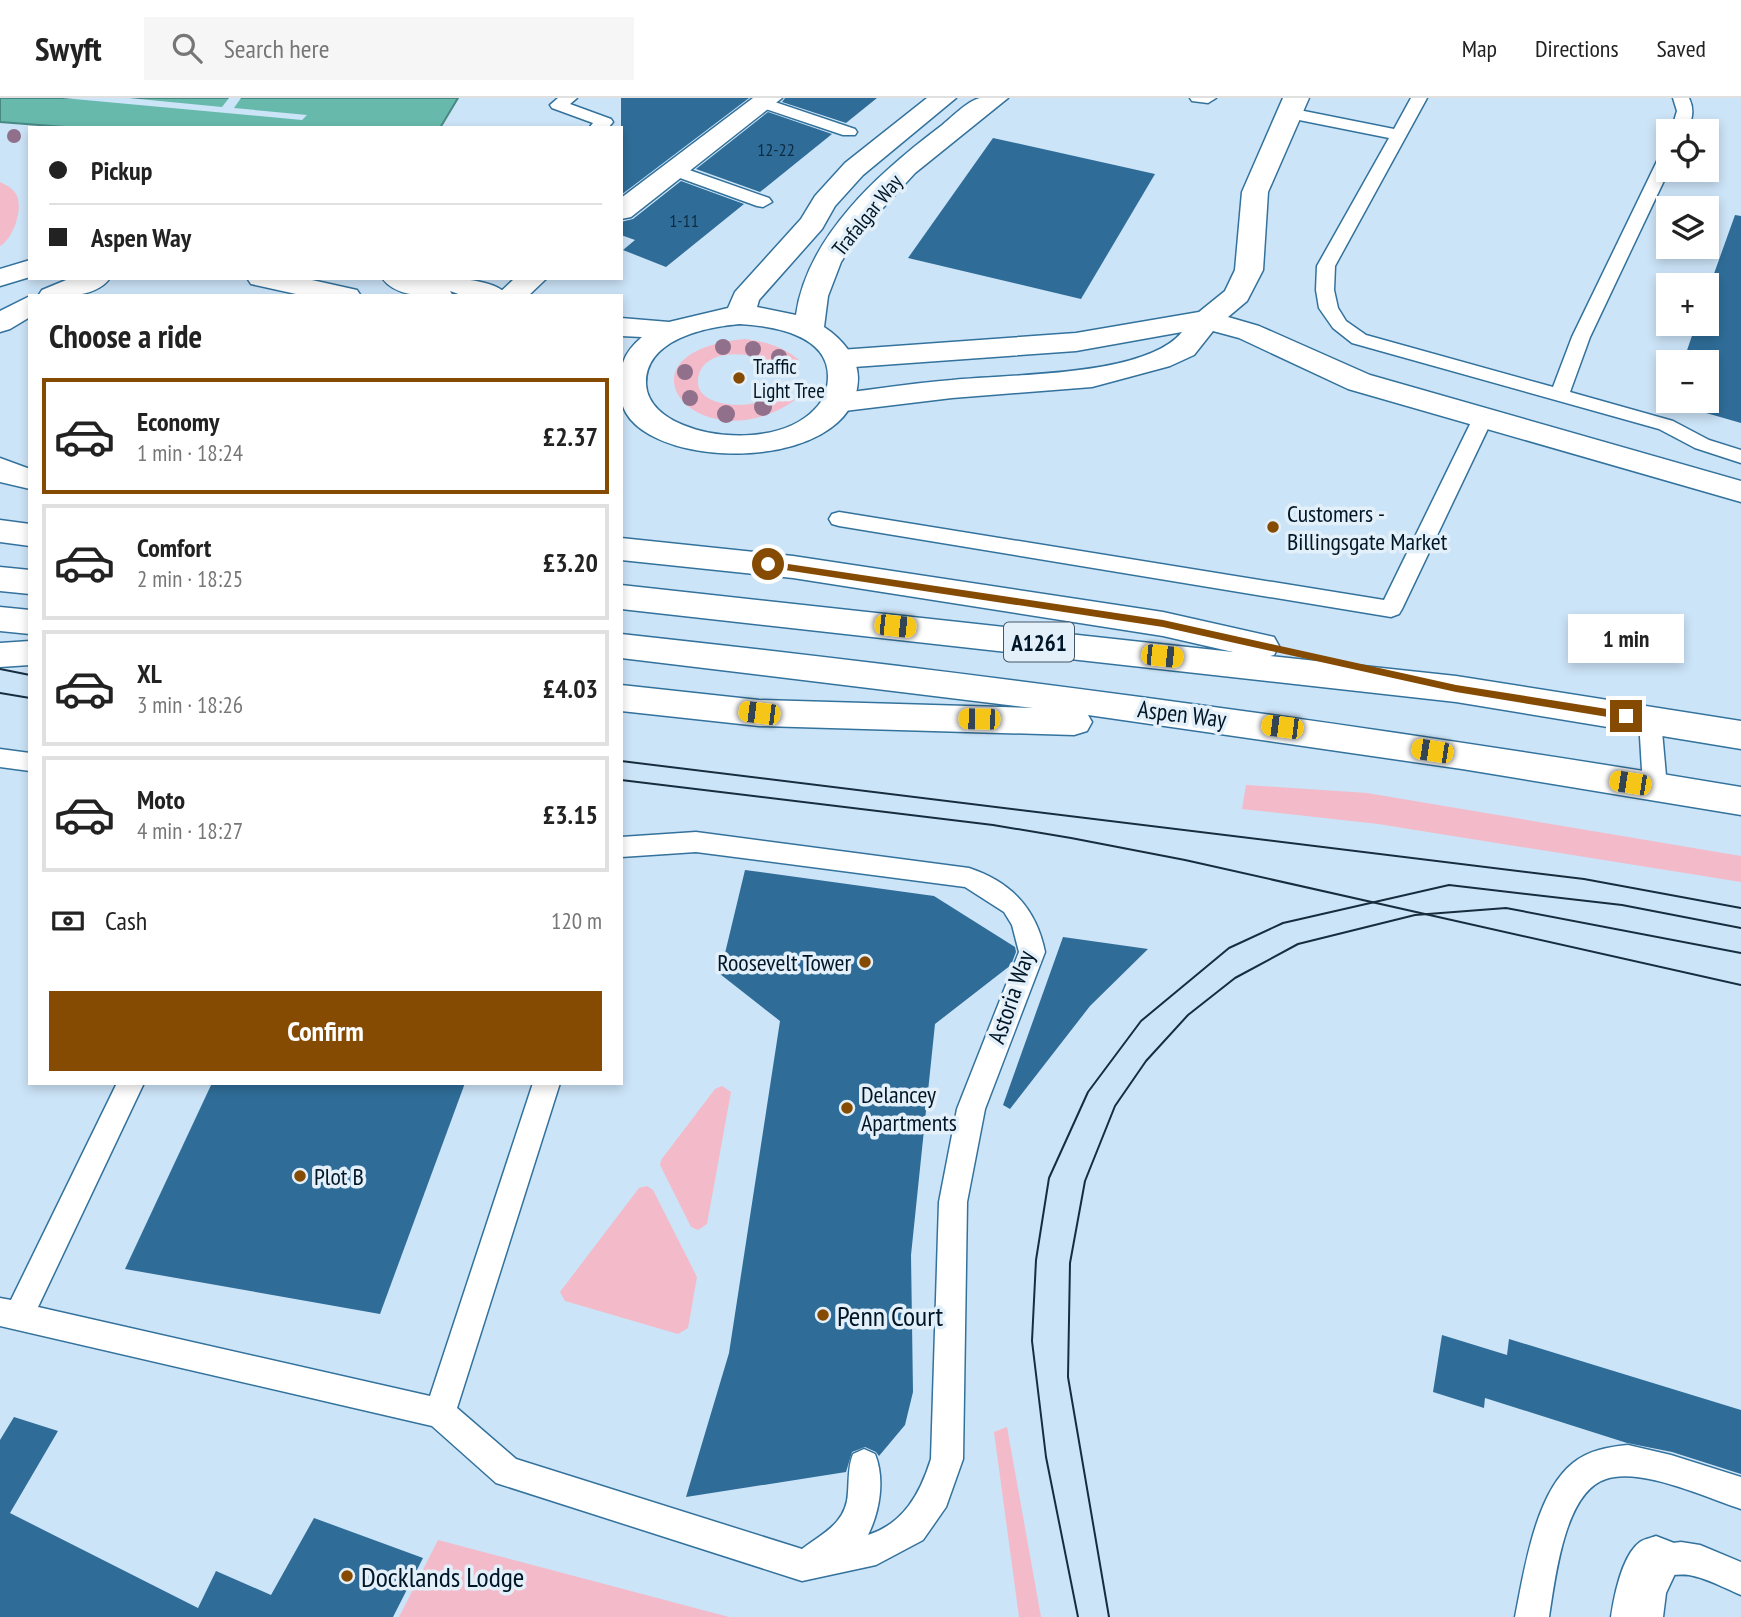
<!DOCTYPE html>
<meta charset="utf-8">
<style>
body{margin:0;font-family:"PT Sans Narrow",sans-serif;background:#f6f6f6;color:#222;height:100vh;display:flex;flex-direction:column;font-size:26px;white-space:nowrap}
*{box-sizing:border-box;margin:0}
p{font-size:23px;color:#767676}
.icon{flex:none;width:38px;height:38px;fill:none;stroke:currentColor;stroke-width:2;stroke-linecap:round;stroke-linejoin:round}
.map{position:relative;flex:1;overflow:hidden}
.panel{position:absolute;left:28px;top:196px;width:595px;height:791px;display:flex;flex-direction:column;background:#fff;border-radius:0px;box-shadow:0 4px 10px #0003}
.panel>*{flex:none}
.banner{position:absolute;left:28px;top:28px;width:595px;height:154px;border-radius:0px;box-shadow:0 4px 10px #0003;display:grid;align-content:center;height:154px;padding:0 21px;background:#fff}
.buttons{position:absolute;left:1656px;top:21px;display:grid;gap:14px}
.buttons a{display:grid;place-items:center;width:63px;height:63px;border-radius:0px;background:#fff;box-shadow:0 4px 10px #0003;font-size:35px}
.end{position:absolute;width:32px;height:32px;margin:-16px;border:9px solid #864b03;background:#fff;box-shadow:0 0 0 4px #fff}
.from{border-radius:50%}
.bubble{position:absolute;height:49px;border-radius:0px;background:#fff;box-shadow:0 4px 10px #0003;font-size:23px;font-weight:600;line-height:49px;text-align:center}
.car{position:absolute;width:21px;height:42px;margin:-21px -10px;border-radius:9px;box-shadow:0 0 5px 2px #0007;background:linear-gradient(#f5c518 24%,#345 0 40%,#f5c518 0 76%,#345 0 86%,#f5c518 0)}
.banner b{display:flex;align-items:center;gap:24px;height:66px;font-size:26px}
.banner b+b{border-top:2px solid #e0e0e0}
.banner i{width:18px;height:18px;background:#222}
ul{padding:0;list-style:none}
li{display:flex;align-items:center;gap:21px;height:116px;margin:0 14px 10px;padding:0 7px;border:4px solid #e0e0e0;border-radius:0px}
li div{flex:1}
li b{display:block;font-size:26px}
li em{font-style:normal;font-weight:600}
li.selected{border-color:#864b03}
li>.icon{width:63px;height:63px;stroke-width:1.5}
h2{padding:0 21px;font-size:32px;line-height:84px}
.pay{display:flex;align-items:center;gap:18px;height:77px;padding:0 21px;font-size:26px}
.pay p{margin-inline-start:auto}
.action{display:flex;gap:14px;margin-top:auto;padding:14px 21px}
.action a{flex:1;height:80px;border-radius:0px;background:#864b03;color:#fff;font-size:28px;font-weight:600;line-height:80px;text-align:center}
header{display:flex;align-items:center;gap:42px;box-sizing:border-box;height:98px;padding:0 35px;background:#fff;border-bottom:2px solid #e0e0e0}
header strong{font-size:33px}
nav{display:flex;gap:38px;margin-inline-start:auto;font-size:24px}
.search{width:490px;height:63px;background:#f6f6f6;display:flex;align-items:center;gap:18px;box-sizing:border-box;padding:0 24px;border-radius:0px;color:#767676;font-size:26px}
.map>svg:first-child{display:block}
.green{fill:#f3bac9}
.water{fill:#67b9ab;stroke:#488883;stroke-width:2}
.pier{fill:#cce4f8}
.building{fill:#2f6d98}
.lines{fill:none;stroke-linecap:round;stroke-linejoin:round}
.lane-casing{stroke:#33729c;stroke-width:3}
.street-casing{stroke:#33729c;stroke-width:3}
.secondary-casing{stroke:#33729c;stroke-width:3}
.highway-casing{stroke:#33729c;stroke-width:3}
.lane{fill:#fff;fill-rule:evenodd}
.street{fill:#fff;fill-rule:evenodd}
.secondary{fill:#fff;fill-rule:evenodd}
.highway{fill:#fff;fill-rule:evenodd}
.tram{stroke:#172d3e;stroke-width:2}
.tree{fill:#90708b}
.route{fill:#864b03}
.poi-dot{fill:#864b03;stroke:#e3f0f9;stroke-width:2.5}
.labels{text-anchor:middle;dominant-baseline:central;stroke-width:7;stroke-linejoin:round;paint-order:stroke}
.far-number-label{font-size:18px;fill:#0c2c43}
.far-street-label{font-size:21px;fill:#001627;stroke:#e3f0f9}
.far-poi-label{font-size:21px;fill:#001627;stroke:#e3f0f9;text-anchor:start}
.shield{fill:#e3f0f9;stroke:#445766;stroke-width:2}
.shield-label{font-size:23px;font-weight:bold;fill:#001627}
.poi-label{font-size:24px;fill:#001627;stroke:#e3f0f9;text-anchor:start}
.street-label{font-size:24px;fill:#001627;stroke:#e3f0f9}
.near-poi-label{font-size:28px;fill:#001627;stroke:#e3f0f9;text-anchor:start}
</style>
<header>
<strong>Swyft</strong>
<div class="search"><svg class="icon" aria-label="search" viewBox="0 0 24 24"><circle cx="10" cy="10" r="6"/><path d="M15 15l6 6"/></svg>Search here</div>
<nav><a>Map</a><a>Directions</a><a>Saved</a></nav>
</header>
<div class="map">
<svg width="1741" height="1519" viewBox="0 0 1741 1519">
<rect width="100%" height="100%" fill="#cce4f8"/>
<!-- green -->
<g class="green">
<path d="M0,84C8,88 13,90 17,98C23,112 13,141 0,148Z"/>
<path d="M745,241C766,244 782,248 799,262L777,269C759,253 702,247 698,281C695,305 733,309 750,306C759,304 766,300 774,294L795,302C699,369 605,254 745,241Z"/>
<path d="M1246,687L1367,695L1741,758V784L1378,726L1242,711Z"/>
<path d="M722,988L731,994L707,1126L698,1132L691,1129L660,1067L661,1062L715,991Z"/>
<path d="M647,1088L653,1092L697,1179L688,1230L678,1236L565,1203L560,1194L639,1090Z"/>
<path d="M1007,1329L1041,1519H1019L994,1334Z"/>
<path d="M438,1442L729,1519H399Z"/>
</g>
<!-- water -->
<path class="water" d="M0,0H458L440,30H78L0,24Z"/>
<!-- pier -->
<path class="pier" d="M63,0H129L222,9L229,0H241L234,10L307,17L302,22Z"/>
<!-- building -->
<g class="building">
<path d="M621,0H749L621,97Z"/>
<path d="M785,0H877L846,25L782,4Z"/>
<path d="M768,14L832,36L760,94L696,71Z"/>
<path d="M993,40L1155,76L1081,201L908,160Z"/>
<path d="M681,83L744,106L666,169L623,152L635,142L621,137V124L633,121Z"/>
<path d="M1735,117L1741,118V325L1668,304L1706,303V264H1683L1696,226H1706V198Z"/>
<path d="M745,772L934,798L1015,849L1016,854L1011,867L935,926L911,1157L913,1294L905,1327L879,1358L876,1354L865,1349L852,1354L846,1374L686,1399L729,1255L780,923L720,876Z"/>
<path d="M1063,839L1148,851L1090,908L1010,1011L1003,1007Z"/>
<path d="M212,985H465L380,1216L125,1171Z"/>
<path d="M1442,1237L1507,1257L1509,1241L1741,1312V1376L1672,1354L1627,1345L1485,1300L1484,1310L1433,1294Z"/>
<path d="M14,1319L58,1333L10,1415L198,1510L216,1473L271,1497L314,1420L423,1460L393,1519H0V1342Z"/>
</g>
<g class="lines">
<defs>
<g id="lane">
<path d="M558,0H577L570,6L611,21L613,24L608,30H589L593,25L552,10L550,7Z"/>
<path d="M763,0L855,31L857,34L855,37H843L757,8L755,5Z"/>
<path d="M1190,0H1216L1208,5L1192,3Z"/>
<path d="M1411,0H1427L1335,168L1334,192L1338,210L1346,223L1366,237L1553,289L1572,239L1660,57L1668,52L1669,72L1590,239L1570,294L1673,323L1709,342L1741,352V365L1695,350L1659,331L1352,245L1333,230L1319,210L1316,192L1317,168L1389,40L1289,20L1281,15L1289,10L1394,31Z"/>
<path d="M1673,0H1689C1695,12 1692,22 1687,33H1671L1677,13Z"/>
<path d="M675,67L769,100L772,104L763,109L757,108L669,76L667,72L669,68Z"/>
<path d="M1483,314L1490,316L1493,320L1402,511L1399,516L1391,519L839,428L832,426L829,421L832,416L839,414L1384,502L1473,320L1476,316Z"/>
<path d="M1650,614L1658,616L1661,622L1667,689L1663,695L1655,698L1647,695L1643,689L1639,622L1642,616Z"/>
<path d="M0,651L30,655V673L0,669Z"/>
<path d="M696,734L969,770C1011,784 1036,810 1045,854L985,1011L967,1104L963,1361L946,1409L923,1442L876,1467L802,1483L496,1385L432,1328L0,1228V1200L11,1202L117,985H144L38,1209L430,1298L533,985H560L457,1310L516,1361L802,1451C823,1435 847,1425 848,1394C849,1380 848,1369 853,1356L864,1351L875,1356C885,1381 880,1413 868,1437C904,1425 920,1396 931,1361L939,1104L957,1011L1019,854L1012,827L1004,814L965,789L696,754L621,759V739Z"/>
<path d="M1628,1347L1671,1357L1741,1379V1411C1707,1400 1641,1369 1606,1381C1564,1394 1555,1482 1549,1519H1515C1524,1474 1535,1395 1573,1365C1589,1352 1608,1349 1628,1347Z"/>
<path d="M1681,1444L1700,1447L1741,1464V1497C1724,1490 1707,1480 1689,1477C1673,1475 1660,1481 1645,1474L1640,1463L1645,1452L1656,1447Z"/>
</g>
<g id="street">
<path d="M753,0H782L631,119L621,121V100Z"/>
<path d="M1283,0H1309L1268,94L1263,172L1247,203L1228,219L1259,228L1370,277L1741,383V404L1348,291L1239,240L1213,233L1194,257L1170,268L1092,289L952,300L836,314L825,312L821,305L825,298L836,296C875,291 914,285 952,282C1009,276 1146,279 1182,234L1076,253L840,270L830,267L825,261L830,255L840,252L1076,235L1199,214L1225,193L1235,172L1242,94Z"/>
<path d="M515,180H547L528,198H496Z"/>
<path d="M1656,1438L1674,1445L1681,1463L1666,1495L1663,1519H1611C1614,1499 1622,1457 1640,1444C1644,1441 1651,1440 1656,1438Z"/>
</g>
<g id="secondary">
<path d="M927,0H956L863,77L835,108L822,131L759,202L757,209L796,217C807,138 880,74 941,28C951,20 967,3 980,0C989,0 999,0 1008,0L915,75L860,135L841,164L828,198L824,229C841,240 858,259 858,280C857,382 621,374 621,296C621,269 620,258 642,239L621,238V220L669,224L728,210L735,194L801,121L815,98L845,65ZM740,226C771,228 828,236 828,278C828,291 824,302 815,311C785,343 721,343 683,327C666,320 647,307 646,286C645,241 706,229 740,226Z"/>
<path d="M30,162V179L0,188V171Z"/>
<path d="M71,180H110C95,201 60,198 38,198L42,192Z"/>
<path d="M247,180H303L357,192L361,198H305L251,186Z"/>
<path d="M382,180C408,180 492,174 508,198H464L450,193L453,198C431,198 397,201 382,180Z"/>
<path d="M30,198V219L10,231L0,234V213Z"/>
</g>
<g id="highway">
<path d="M0,360L30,371V391L0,384Z"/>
<path d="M0,422L30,426V448L0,444Z"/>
<path d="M621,440L793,458L1163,514L1274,539L1279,548L1274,557L1270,558L1456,578L1741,623V651L1456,604L621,511V487L1233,554L1163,538L793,480L621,462Z"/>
<path d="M0,469L30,472V496L0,493Z"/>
<path d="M0,509L30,512V536L0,533Z"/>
<path d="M621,536C996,577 1369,627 1741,689V717L1462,671L1088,617L1092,624L1087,633L1074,637L759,628L621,613V587L759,602L1033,610L621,560Z"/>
<path d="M30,543V567L0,569V545Z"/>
</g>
</defs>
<!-- lane casing -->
<use href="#lane" class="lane-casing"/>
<!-- street casing -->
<use href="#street" class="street-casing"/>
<!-- secondary casing -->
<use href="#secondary" class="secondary-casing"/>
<!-- highway casing -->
<use href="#highway" class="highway-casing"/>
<!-- lane -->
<use href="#lane" class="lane"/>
<!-- street -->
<use href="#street" class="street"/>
<!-- secondary -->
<use href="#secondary" class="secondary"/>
<!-- highway -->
<use href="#highway" class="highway"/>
<!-- tram -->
<g class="tram">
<path d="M0,571L30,577"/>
<path d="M0,595L30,600"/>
<path d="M621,663L1584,781L1741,810"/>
<path d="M621,682L993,727L1071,740L1185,762L1741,887"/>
<path d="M1078,1519L1046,1359L1032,1243L1036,1162L1049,1080L1088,994L1141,923L1229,850L1283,825L1449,787L1622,807L1741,830"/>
<path d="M1109,1519L1068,1279L1070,1165L1085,1083L1115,1008L1146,963L1188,917L1235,880L1298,846L1415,817L1506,810L1741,855"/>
</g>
</g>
<!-- trees -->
<g class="tree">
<circle cx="14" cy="38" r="7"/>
<circle cx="723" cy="249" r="8"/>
<circle cx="753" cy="251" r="8"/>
<circle cx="779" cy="259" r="8"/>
<circle cx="685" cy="274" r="8"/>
<circle cx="690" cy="300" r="8"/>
<circle cx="763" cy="309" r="9"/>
<circle cx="726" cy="316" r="9"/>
</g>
<!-- route -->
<path class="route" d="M768,463L1163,522L1456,587L1626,614L1631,618L1626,622L1456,594L1163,529L765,469L763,466Z"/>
<!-- markers -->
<g class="poi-dot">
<circle cx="739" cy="280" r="7"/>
<circle cx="1273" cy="429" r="7"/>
<circle cx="865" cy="864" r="7"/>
<circle cx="847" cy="1010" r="7"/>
<circle cx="300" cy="1078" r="7"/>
<circle cx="823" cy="1217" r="7"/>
<circle cx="347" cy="1478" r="7"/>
</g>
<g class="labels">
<!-- far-number labels -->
<g class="far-number-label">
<text x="776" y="51">12-22</text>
<text x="684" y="122">1-11</text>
</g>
<!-- far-street labels -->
<g class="far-street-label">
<text transform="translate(867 117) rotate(-51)">Trafalgar Way</text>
</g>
<!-- far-poi labels -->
<g class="far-poi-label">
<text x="753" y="268">Traffic<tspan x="753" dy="24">Light Tree</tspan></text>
</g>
<!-- shield labels -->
<rect class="shield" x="1004" y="524.5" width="70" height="39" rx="5"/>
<g class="shield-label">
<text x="1039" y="544">A1261</text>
</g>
<!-- poi labels -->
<g class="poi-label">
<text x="1287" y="415">Customers -<tspan x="1287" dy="28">Billingsgate Market</tspan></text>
<text x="851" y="864" text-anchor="end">Roosevelt Tower</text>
<text x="861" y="996">Delancey<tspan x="861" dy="28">Apartments</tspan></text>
<text x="314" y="1078">Plot B</text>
</g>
<!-- street labels -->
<g class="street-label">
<text transform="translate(1182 616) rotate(7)">Aspen Way</text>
<text transform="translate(1011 899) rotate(-71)">Astoria Way</text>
</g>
<!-- near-poi labels -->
<g class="near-poi-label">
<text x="837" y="1217">Penn Court</text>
<text x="361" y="1478">Docklands Lodge</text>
</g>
</g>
</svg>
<div class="buttons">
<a><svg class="icon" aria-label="locate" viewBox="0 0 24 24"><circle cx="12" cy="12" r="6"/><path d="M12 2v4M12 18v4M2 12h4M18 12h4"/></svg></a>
<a><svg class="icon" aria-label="layers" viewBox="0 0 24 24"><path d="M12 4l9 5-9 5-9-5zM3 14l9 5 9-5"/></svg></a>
<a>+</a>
<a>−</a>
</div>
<i class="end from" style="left:768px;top:466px"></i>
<i class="end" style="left:1626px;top:618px"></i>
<div class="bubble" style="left:1568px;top:516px;width:116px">1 min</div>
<i class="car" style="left:895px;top:528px;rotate:96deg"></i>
<i class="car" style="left:1162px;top:558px;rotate:96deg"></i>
<i class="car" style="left:759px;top:615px;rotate:277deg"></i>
<i class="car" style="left:979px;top:621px;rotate:271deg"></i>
<i class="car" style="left:1282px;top:629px;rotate:277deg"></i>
<i class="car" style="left:1432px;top:653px;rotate:279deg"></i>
<i class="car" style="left:1630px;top:685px;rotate:279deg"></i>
<div class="banner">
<b><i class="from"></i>Pickup</b>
<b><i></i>Aspen Way</b>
</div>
<section class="panel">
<h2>Choose a ride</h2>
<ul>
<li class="selected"><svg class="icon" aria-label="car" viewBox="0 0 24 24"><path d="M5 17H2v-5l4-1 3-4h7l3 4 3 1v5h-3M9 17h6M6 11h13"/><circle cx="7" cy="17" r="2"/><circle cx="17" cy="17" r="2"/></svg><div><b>Economy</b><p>1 min · 18:24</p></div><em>£2.37</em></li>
<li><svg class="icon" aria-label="car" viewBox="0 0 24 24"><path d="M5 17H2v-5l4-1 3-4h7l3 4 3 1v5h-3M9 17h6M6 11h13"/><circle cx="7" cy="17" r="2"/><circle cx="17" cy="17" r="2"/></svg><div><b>Comfort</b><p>2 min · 18:25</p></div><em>£3.20</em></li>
<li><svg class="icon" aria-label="car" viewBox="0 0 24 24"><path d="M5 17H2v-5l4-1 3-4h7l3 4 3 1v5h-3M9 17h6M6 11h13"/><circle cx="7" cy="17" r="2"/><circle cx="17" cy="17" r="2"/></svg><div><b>XL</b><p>3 min · 18:26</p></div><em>£4.03</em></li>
<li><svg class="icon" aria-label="car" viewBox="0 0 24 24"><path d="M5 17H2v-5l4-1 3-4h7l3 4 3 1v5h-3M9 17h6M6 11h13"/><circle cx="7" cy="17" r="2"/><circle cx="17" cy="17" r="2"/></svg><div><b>Moto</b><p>4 min · 18:27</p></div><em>£3.15</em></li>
</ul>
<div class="pay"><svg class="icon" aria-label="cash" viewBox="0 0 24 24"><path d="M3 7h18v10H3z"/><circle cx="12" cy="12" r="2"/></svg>Cash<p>120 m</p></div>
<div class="action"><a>Confirm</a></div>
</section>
</div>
